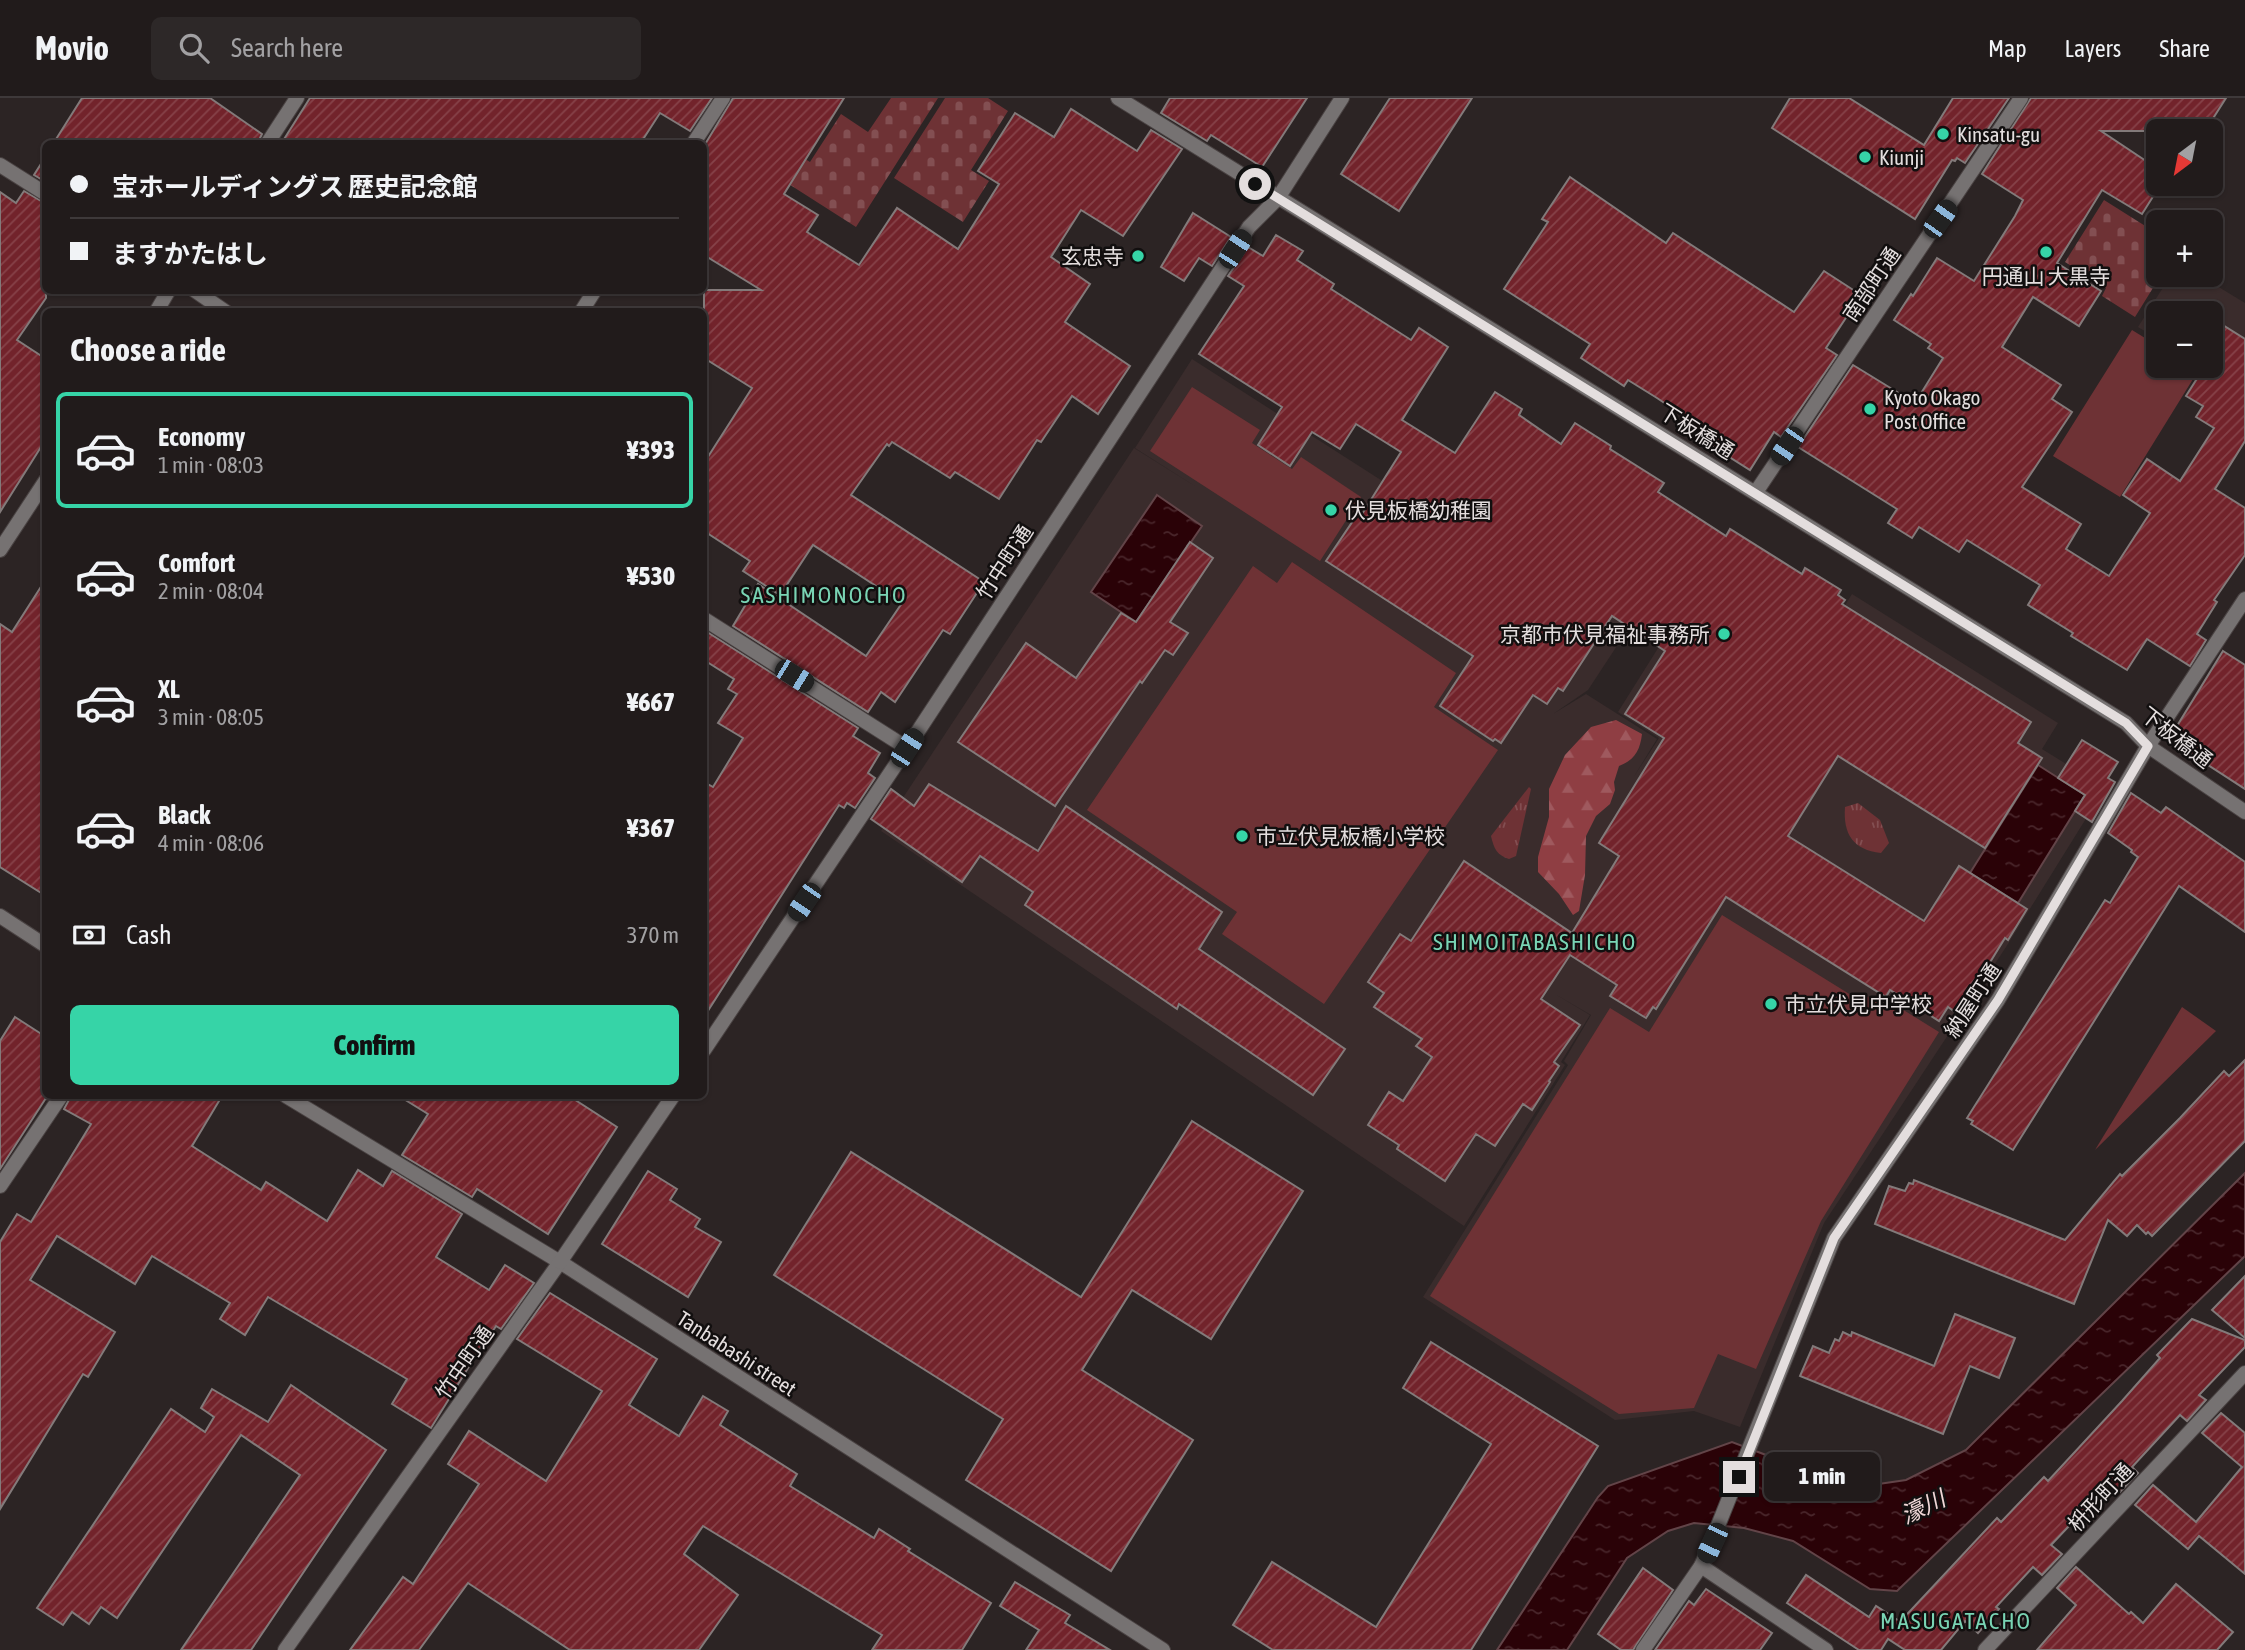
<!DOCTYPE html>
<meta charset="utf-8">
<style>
body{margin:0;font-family:"Asap Condensed","Noto Sans JP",sans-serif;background:#2d2828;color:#f1f3f6;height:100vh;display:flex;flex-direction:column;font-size:26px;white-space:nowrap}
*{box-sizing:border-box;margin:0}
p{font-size:23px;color:#a2a1a3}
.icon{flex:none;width:38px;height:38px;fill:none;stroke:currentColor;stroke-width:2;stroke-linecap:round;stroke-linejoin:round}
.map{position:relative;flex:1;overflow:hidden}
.panel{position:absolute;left:42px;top:210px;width:665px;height:791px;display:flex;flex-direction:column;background:#211b1b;border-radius:10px;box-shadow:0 2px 5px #0004,0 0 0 2px #3e393a}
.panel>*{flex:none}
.guide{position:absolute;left:42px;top:42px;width:665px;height:154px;border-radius:10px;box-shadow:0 2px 5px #0004,0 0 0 2px #3e393a;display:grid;align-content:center;height:154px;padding:0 28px;background:#211b1b}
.needle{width:46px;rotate:212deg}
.controls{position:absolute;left:2146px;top:21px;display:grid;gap:14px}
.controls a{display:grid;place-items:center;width:77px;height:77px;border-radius:10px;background:#211b1b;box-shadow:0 2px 5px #0004,0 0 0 2px #3e393a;font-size:35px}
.end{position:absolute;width:32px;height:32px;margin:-16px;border:9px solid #e4dede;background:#111;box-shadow:0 0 0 4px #111}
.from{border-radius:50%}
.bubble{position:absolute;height:49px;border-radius:10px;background:#211b1b;box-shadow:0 2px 5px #0004,0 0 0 2px #3e393a;font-size:23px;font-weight:800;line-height:49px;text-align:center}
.car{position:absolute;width:21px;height:42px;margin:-21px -10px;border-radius:9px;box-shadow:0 0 5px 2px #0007;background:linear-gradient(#222 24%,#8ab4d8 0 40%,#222 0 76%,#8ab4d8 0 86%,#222 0)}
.guide b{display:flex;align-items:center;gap:24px;height:66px;font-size:26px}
.guide b+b{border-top:2px solid #3e393a}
.guide i{width:18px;height:18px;background:#f1f3f6}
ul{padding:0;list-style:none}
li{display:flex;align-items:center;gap:21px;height:116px;margin:0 14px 10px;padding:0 14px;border:4px solid transparent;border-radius:10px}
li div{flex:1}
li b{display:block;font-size:26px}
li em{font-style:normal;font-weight:800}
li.on{border-color:#36d4a7}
li>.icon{width:63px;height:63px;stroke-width:1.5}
h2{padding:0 28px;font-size:32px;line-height:84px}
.pay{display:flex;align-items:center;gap:18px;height:77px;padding:0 28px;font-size:26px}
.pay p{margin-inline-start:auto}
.action{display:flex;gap:14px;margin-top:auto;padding:14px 28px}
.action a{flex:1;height:80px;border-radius:10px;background:#36d4a7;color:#111;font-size:28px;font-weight:800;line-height:80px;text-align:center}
header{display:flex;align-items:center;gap:42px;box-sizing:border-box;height:98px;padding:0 35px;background:#211b1b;border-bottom:2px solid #3e393a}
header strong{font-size:33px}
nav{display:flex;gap:38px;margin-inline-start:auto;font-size:24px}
.search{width:490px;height:63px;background:#2d2828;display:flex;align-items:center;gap:18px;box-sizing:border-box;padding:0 24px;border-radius:10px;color:#a2a1a3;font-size:26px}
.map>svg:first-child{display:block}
.built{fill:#3a2c2c}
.grass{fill:url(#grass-tufts)}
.forest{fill:url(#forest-firs)}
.cemetery{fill:url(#cemetery-stones)}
.green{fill:#6e3235}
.water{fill:url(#water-ripples);stroke:#624448;stroke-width:2}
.building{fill:url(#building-hatch);stroke:#837a7a;stroke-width:2}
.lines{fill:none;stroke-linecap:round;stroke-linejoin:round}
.minor-casing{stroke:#494242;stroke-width:16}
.tertiary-casing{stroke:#494242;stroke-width:16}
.minor{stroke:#767272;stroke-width:14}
.tertiary{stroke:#767272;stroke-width:14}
.route{stroke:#e4dede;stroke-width:9}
.poi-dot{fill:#36d4a7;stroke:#120f0f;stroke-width:2.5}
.labels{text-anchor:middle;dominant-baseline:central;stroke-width:5;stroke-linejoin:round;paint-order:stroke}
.poi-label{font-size:21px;fill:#e4dede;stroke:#120f0f;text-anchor:start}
.street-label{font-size:21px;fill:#e4dede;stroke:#120f0f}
.neighbourhood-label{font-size:23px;letter-spacing:2px;fill:#79d4b4;stroke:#120f0f}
.water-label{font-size:23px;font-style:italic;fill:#f0d7d7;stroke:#120f0f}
</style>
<header>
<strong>Movio</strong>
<div class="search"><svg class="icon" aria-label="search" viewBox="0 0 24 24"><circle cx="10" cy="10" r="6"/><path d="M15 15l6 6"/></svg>Search here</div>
<nav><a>Map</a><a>Layers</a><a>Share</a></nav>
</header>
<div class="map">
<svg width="2245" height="1552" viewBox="0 0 2245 1552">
<defs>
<pattern id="grass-tufts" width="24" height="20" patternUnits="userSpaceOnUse" patternTransform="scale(1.75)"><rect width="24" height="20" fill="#6e3235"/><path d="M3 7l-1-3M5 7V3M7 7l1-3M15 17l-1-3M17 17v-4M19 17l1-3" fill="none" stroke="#834f52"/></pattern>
<pattern id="forest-firs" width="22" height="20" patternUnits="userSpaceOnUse" patternTransform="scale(1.75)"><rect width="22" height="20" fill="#8f3e43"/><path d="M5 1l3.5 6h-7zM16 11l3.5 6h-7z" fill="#9f595e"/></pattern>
<pattern id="cemetery-stones" width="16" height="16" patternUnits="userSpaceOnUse" patternTransform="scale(1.75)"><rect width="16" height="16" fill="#6e3235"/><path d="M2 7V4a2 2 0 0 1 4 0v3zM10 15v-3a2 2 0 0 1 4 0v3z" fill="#834f52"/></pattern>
<pattern id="water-ripples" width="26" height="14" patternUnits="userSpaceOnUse" patternTransform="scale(1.75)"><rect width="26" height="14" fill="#2a0207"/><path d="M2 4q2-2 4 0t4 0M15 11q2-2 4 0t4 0" fill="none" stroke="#49262b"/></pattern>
<pattern id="building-hatch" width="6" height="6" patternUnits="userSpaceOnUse" patternTransform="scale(1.75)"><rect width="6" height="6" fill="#72232b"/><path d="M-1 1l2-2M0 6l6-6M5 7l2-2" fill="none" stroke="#864249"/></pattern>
</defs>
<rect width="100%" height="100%" fill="#2c2424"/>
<!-- built -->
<g class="built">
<path d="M2171,177H2199L2245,205V296L2200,268H2210V215H2158V241L2138,229Z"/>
<path d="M1192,261L1590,516L1651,496L1588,592L1553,616L1586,596L1657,641L1633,680L1659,640L1618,614L1660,547L1776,619L1852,496L2058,625L2042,651L2105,690L2008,846L1824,1125L1740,1329L1694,1313L1615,1322L1423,1199L1568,967L1564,963L1591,917L1555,896L1590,917L1561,964L1565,967L1464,1128L881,733L1134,350L1198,390L1135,350Z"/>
</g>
<!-- grass -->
<g class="grass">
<path d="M1529,689L1531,691L1516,758L1509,761C1497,757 1494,751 1491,738Z"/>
<path d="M1858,705L1880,722L1889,745L1881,755C1853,752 1843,736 1845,709Z"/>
</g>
<!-- forest -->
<path class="forest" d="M1616,622L1642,636C1640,652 1635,662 1619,668L1614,684L1615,692L1610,706L1596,718L1586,738L1585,777L1579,813L1573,817L1559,796L1538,774V759L1549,719V691L1565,657L1591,629Z"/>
<!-- cemetery -->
<g class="cemetery">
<path d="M891,0H938L856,129L784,83L800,58L810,64L841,16L868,34Z"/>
<path d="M945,0H988L1008,13L971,72L989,83L963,124L894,80Z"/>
<path d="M2104,102L2158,136V177H2161L2135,219L2102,198L2106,190L2065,164Z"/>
</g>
<!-- green -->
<g class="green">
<path d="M2132,232L2158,248V268H2189L2198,273L2120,399L2053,358Z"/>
<path d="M1192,289L1260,332L1252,345L1292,371L1301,359L1361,399L1320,463L1150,353Z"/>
<path d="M1292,464L1456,575L1434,609L1498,652L1324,906L1222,836L1237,814L1087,712L1253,468L1277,485Z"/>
<path d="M1722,817L1859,902L1863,896L1885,909L1889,903L1939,934L1821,1123L1756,1271L1718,1256L1694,1310L1619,1316L1430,1198L1610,910L1649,934Z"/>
<path d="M2182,909L2216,933L2095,1052Z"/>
</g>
<!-- water -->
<g class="water">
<path d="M1157,397L1202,428L1136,524L1091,494Z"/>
<path d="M2038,667L2085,697L2018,805L1970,775Z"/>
<path d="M2245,1075V1158L1897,1493L1870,1491L1793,1443L1744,1430L1694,1425L1668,1433L1627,1460L1567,1552H1497L1598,1399L1608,1388L1732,1344L1766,1357L1800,1377L1858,1389L1906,1382L1966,1352Z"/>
</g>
<!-- building -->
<g class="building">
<path d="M82,0H210L262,36L257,46H53Z"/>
<path d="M310,0H712L690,33L660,15L640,46H281Z"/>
<path d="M733,0H844L784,96L818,117L807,134L859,167L897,110L958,151L999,86L978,73L1015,15L1054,39L1071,11L1137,53L1151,32L1182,51L1123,138L1081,112L1051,159L1090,186L1065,224L1130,268L1098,316L1072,298L1041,344L1037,342L999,401L955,374L950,380L892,344L889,348L887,346L851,397L984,484L950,536L943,532L895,604L881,594L868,614L733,528L758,486L866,558L902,505L813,447L780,497L743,473L750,463L704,433V365L752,290L704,260V192H761L704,157V48Z"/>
<path d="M1170,0H1307L1262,69L1211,37L1207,43L1161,15Z"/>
<path d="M1390,0H1472L1399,113L1341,76Z"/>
<path d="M1790,0H1849L1924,47L1953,0H2009L1965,65L1957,60L1955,63L1952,62L1915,121L1772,30Z"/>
<path d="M2031,0H2226L2205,33H2101L2158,71V86H2161L2142,116L2102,92L2057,165L2101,193L2079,228L2033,199L2002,249L2061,287L2052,301L2072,314L2022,389L2081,426L2066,451L2109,478L2150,415L2123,397L2147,361L2180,383L2214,330L2196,319L2203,308L2186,298L2205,268H2210V219L2245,241V343L2215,391L2245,410V457L2214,502L2217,504L2197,536L2206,542L2190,568L2147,541L2127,572L2071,538L2073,535L2028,507L2040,487L1967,442L1959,454L1919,429L1912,440L1888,425L1897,411L1798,349L1853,267L1915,305L1943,260L1928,250L1931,246L1894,222L1911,196L1913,198L1937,160L1974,183L2015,118L2023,102L1982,76Z"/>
<path d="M46,58V84L34,77Z"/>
<path d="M1570,79L1666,145L1673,135L1794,214L1824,173L1861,197L1826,250L1837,257L1781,339L1774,334L1750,372L1704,343L1709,335L1657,300L1628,282L1624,288L1581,260L1590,246L1504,191L1548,124L1542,121Z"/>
<path d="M24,93L46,106V200L17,242L46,261V341L0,414V94L16,105Z"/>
<path d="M1193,115L1231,139L1212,168L1199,160L1184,183L1161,169Z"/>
<path d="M1276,137L1303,153L1297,162L1334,186L1331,191L1411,242L1419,230L1448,249L1402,322L1455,355L1495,294L1522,311L1519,317L1561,346L1575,325L1611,348L1610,351L1664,385L1658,394L1726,438L1730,431L1802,476L1805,470L1841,492L1838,497L1845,502L1842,506L2031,624L2018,645L2042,660L1985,750L1838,658L1788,738L1924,823L1959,768L2027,811L2008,842L2005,840L1958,916L1948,909L1939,923L1890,892L1886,899L1726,799L1656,911L1653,909L1646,920L1610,898L1617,887L1570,857L1541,901L1580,927L1554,964L1559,968L1549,983L1550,984L1532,1012L1523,1006L1495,1048L1476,1036L1445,1083L1397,1051L1399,1047L1368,1027L1389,994L1403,1003L1432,959L1416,948L1422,941L1374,909L1384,895L1368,884L1400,836L1411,843L1464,763L1572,835L1619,758L1599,745L1664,640L1625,616L1665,553L1612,518L1563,593L1558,590L1547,606L1533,597L1501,645L1495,641L1493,643L1440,608L1473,558L1326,463L1359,414L1362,416L1401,354L1356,326L1340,351L1312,334L1290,368L1258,347L1282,309L1199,256L1244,188L1228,178L1248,149L1263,158Z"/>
<path d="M1190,444L1213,460L1170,524L1188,535L1173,557L1165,552L1142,585L1140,583L1055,708L958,644L1026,545L1076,580L1121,515L1136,524Z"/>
<path d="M46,481V798L0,769V526L12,534Z"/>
<path d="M704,532L858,630L853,638L880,655L868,675L875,680L855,710L847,705L844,710L839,707L704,919V684L713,689L743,640L718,625L737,596L728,591L734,581L704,562Z"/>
<path d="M2223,553L2245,567V691L2174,645L2182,631L2177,628Z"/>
<path d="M2082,642L2118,664L2108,680L2115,684L2092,724L2075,713L2085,697L2058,680Z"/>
<path d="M929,686L1038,753L1066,708L1222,814L1199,851L1345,951L1313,997L1179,906L1177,911L1025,807L1033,794L980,758L962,784L871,721L891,691L914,708Z"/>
<path d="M2131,695L2161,715L2166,709L2245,764V834L2179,788L2013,1052L1971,1026L1973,1023L1967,1020L2105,802L2110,805L2138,759L2131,754L2132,752L2108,735Z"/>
<path d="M15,919L46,939V998H50L47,1001L46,1000L0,1071V943Z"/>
<path d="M2245,962V1043L2152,1138L2148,1134L2146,1136L2137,1127L2127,1138L2108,1122L2074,1206L1875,1126L1889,1088L1905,1093L1909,1085L1913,1086L1914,1082L2065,1142L2120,1076L2122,1078L2180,1020L2224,973L2229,978Z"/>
<path d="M71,998H222L192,1048L261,1092L266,1084L327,1123L358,1072L383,1088L392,1073L462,1116L436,1159L489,1192L505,1167L534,1185L501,1231L496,1228L487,1242L486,1241L431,1330L392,1306L407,1281L268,1199L245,1237L220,1221L230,1205L152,1158L135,1186L57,1138L30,1182L115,1234L88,1279L83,1276L0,1411V1144L17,1116L31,1124L91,1026L64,1011Z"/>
<path d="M399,998H569L617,1029L548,1136L477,1091L472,1099L402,1057L428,1016Z"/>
<path d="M1192,1023L1303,1093L1211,1241L1132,1192L1082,1272L1193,1342L1111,1473L966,1382L1003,1321L774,1177L851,1054L1081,1199Z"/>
<path d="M648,1073L677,1091L670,1102L700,1121L695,1129L721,1144L688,1199L602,1146Z"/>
<path d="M2245,1178V1240L2212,1212Z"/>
<path d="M550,1195L657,1261L629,1307L679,1338L703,1298L728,1313L720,1327L797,1376L790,1388L874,1440L879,1431L910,1451L908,1453L991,1505L962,1552H872L882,1537L703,1428L684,1456L738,1497L699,1552H570L468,1485L419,1552H350L403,1479L413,1486L479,1386L448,1366L469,1333L546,1383L602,1293L517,1241Z"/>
<path d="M1955,1216L2015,1240L1999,1280L1970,1268L1943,1336L1800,1278L1813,1248L1829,1255L1835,1241L1839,1243L1843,1234L1851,1238L1852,1234L1934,1268Z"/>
<path d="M2192,1221L2245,1242V1249L2199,1297L2206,1302L2187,1323L2180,1317L2132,1369L2138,1375L2120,1394L2109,1385L2090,1408L2089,1407L2051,1447L2062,1456L2042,1477L2033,1469L1996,1509L1999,1511L1978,1535L1965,1523L1941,1552H1905L1888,1541L1881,1552H1859L1787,1505L1806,1477L1869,1519L1876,1508L1899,1523L1898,1526L1997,1420L2001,1424L2044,1379L2048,1383L2122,1303L2160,1260L2157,1257Z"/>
<path d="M1431,1244L1598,1348L1471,1552H1273L1233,1527L1272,1464L1376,1529L1491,1346L1403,1290Z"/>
<path d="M291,1287L386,1352L251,1552H181L300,1377L241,1337L117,1520L101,1509L89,1526L72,1514L63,1527L37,1510L171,1311L205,1334L214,1319L201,1310L212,1291L268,1324Z"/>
<path d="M2221,1315L2245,1335V1476L2199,1438L2188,1451L2135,1407L2153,1387L2196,1424L2242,1369L2202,1335Z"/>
<path d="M2076,1469L2129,1516L2131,1514L2143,1525L2176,1486L2233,1534L2217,1552H2037L2076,1507L2057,1490Z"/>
<path d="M1643,1470L1673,1492L1633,1552H1621L1598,1536Z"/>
<path d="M1015,1484L1070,1517L1065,1525L1110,1552H1026L1039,1532L1000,1508Z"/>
<path d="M1706,1491L1772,1535L1760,1552H1655L1689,1503L1694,1507Z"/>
</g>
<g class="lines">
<defs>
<g id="minor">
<path d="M1118,0L2126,625L2148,648L2245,714"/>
<path d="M267,46L297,0"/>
<path d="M693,46L723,0"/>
<path d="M0,67L46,96"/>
<path d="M194,192L226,214"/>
<path d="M156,214L169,192"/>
<path d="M581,214L595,192"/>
<path d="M1756,394L2021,0"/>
<path d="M0,452L46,382"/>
<path d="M704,521L907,650"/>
<path d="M0,818L46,848"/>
<path d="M286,998L560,1164L1163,1552"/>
<path d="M0,1088L61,998"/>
<path d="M1701,1468L1826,1552"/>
<path d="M285,1552L560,1164"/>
<path d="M1643,1552L1701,1468L1711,1445L1834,1140L1998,902L2148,648L2245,501"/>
<path d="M1985,1552L2245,1275"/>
</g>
<g id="tertiary">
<path d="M704,952L907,650L1249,129L1278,100L1342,0"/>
<path d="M560,1164L673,998"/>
</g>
</defs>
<!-- minor casing -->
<use href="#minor" class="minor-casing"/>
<!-- tertiary casing -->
<use href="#tertiary" class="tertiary-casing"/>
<!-- minor -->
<use href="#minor" class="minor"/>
<!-- tertiary -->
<use href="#tertiary" class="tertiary"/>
</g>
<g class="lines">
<!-- route -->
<path class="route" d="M1255,86L2126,625L2148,648L1998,902L1834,1140L1739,1379"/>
</g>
<!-- markers -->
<g class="poi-dot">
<circle cx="1943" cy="36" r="7"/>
<circle cx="1865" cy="59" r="7"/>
<circle cx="2046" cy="154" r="7"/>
<circle cx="1138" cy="158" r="7"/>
<circle cx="1870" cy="311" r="7"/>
<circle cx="1331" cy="412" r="7"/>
<circle cx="1724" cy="536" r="7"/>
<circle cx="1242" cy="738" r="7"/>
<circle cx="1771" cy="906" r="7"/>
</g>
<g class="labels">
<!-- poi labels -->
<g class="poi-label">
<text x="1957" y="36">Kinsatu-gu</text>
<text x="1879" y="59">Kiunji</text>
<text x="1124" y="158" text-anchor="end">玄忠寺</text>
<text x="2046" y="178" text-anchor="middle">円通山 大黒寺</text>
<text x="1884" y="299">Kyoto Okago<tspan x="1884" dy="24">Post Office</tspan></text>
<text x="1345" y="412">伏見板橋幼稚園</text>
<text x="1710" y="536" text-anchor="end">京都市伏見福祉事務所</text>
<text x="1256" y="738">市立伏見板橋小学校</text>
<text x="1785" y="906">市立伏見中学校</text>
</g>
<!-- street labels -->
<g class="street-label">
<text transform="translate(1871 186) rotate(-56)">南部町通</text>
<text transform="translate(1697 333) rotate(32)">下板橋通</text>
<text transform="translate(1004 464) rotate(-57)">竹中町通</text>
<text transform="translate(2177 639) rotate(38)">下板橋通</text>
<text transform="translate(1972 902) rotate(-57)">納屋町通</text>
<text transform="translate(737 1255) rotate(33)">Tanbabashi street</text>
<text transform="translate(464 1264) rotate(-55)">竹中町通</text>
<text transform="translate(2100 1399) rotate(-47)">枡形町通</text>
</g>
<!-- neighbourhood labels -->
<g class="neighbourhood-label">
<text x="824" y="497">SASHIMONOCHO</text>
<text x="1535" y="844">SHIMOITABASHICHO</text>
<text x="1956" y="1523">MASUGATACHO</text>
</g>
<!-- water labels -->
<g class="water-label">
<text transform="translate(1923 1409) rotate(-26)">濠川</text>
</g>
</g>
</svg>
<div class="controls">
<a><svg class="needle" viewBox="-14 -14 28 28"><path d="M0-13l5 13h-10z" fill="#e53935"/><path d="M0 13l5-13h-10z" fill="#a2a1a3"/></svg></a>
<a>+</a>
<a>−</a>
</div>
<i class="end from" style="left:1255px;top:86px"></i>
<i class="end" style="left:1739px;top:1379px"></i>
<div class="bubble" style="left:1764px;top:1354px;width:116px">1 min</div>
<i class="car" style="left:1940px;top:121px;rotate:35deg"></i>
<i class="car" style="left:1235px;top:151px;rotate:33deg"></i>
<i class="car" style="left:1787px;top:348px;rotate:214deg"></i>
<i class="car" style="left:794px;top:578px;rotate:122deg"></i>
<i class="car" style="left:907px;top:650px;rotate:33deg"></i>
<i class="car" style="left:804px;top:804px;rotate:214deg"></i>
<i class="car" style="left:1712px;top:1445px;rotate:205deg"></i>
<div class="guide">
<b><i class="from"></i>宝ホールディングス 歴史記念館</b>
<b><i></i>ますかたはし</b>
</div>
<section class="panel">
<h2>Choose a ride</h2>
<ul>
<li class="on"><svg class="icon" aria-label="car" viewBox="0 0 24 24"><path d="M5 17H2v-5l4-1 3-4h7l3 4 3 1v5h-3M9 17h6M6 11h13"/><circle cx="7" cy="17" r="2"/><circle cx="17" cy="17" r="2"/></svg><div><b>Economy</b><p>1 min · 08:03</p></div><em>¥393</em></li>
<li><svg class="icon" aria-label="car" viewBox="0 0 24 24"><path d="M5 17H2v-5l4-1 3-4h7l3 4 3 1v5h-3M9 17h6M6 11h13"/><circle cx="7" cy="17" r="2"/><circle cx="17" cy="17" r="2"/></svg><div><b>Comfort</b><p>2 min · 08:04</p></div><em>¥530</em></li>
<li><svg class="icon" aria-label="car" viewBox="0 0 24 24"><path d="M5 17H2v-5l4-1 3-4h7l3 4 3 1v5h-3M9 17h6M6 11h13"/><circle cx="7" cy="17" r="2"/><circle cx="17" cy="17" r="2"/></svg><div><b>XL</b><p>3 min · 08:05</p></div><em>¥667</em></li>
<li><svg class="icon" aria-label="car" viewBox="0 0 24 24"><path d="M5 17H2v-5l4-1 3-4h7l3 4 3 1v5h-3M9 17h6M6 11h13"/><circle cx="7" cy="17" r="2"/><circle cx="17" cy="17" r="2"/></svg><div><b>Black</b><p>4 min · 08:06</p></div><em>¥367</em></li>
</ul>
<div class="pay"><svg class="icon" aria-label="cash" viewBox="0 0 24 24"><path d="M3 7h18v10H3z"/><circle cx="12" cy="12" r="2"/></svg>Cash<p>370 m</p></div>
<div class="action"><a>Confirm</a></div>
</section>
</div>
